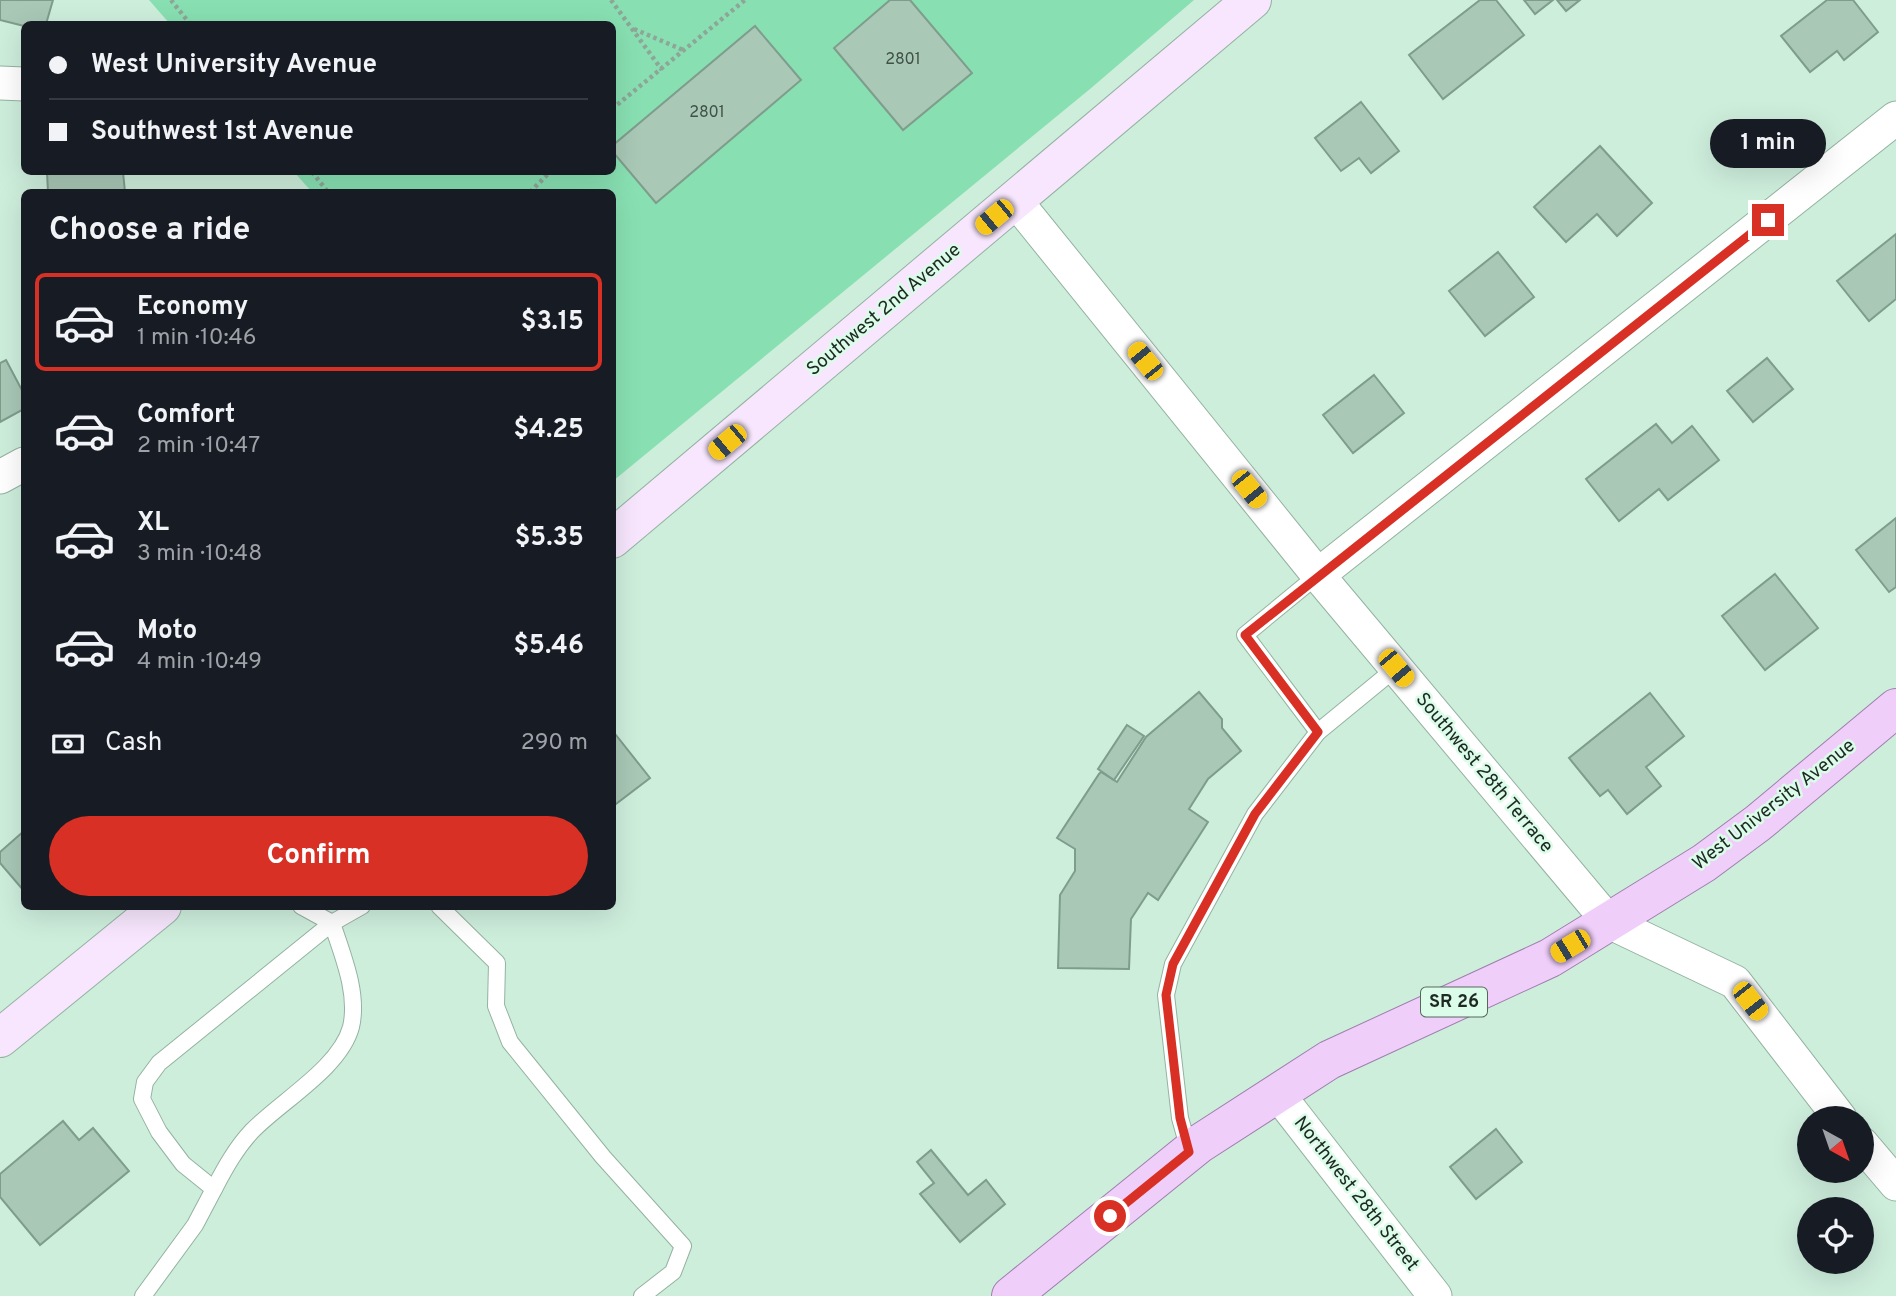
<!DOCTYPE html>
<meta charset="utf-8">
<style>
body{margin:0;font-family:Overpass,sans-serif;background:#242831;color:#f1f3f6;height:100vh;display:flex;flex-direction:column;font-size:26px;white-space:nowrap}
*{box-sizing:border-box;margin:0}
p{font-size:23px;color:#9ea1a6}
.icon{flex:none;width:38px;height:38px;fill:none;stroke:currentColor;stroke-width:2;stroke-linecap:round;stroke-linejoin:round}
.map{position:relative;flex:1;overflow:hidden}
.side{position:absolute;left:21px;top:189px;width:595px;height:721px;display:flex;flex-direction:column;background:#171b24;border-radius:10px;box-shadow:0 7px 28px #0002}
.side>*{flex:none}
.banner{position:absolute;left:21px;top:21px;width:595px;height:154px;border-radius:10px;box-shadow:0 7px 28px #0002;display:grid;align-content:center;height:154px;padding:0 28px;background:#171b24}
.needle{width:46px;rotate:140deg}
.fabs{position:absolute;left:1797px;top:1106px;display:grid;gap:14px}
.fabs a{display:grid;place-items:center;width:77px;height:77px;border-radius:50%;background:#171b24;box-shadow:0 7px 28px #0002;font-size:35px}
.end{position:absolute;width:32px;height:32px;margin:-16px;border:9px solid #d93025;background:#fff;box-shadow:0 0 0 4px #fff}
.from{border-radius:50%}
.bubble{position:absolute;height:49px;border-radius:24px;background:#171b24;box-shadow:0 7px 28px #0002;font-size:23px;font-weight:700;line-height:49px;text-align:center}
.car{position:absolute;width:21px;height:42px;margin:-21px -10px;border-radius:9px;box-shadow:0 0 5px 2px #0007;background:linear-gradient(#f5c518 24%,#345 0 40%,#f5c518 0 76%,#345 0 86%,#f5c518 0)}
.banner b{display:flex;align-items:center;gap:24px;height:66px;font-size:26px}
.banner b+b{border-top:2px solid #363941}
.banner i{width:18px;height:18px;background:#f1f3f6}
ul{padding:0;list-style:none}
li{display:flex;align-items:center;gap:21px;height:98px;margin:0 14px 10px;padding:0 14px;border:4px solid transparent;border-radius:10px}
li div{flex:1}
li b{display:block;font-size:26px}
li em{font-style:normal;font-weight:700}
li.current{border-color:#d93025}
li>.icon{width:63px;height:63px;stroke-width:1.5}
h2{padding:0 28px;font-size:32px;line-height:84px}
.pay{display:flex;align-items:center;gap:18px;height:77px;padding:0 28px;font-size:26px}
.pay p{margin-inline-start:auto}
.button{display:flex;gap:14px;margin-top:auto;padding:14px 28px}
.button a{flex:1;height:80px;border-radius:42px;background:#d93025;color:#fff;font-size:28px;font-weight:700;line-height:80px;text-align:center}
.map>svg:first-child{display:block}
.green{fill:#88e0b2}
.building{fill:#a9c8b6;stroke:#7f9d8c;stroke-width:2}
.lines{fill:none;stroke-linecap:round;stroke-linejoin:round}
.lane-casing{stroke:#94b2a1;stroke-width:18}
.street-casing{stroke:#94b2a1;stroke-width:35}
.secondary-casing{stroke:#94b2a1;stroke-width:40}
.primary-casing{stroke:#9e7fac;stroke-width:40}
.path{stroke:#8da698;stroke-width:4.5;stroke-dasharray:3.5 3.5;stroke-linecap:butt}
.lane{stroke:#fff;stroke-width:16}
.street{stroke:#fff;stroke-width:33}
.secondary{stroke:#f7e6fd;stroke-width:38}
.primary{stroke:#efcefa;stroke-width:38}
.route{stroke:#d93025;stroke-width:9}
.labels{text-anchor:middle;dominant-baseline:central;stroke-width:5;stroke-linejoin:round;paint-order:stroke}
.number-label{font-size:16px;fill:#405147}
.shield{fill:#dbfce9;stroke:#56685e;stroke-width:2}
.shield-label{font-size:18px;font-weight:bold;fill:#1d2922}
.street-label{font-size:19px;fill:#1d2922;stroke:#dbfce9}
</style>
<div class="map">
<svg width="1896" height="1296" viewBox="0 0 1896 1296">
<rect width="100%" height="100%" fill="#ceeedc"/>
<!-- green -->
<path class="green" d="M149,0H1194L1090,89L613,481L612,192H312L294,172H612V24H170Z"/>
<!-- building -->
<g class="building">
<path d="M0,0H53L46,24L24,26L0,20Z"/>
<path d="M890,0H910L972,73L903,130L834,48Z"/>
<path d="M1480,0H1496L1524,35L1443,99L1409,55Z"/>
<path d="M1524,0H1553L1535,14Z"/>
<path d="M1557,0H1580L1566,11Z"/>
<path d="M1827,0H1853L1878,32L1844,60L1837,51L1810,72L1781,36Z"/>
<path d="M755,26L801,80L656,203L612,151V146Z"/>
<path d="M1361,102L1399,151L1371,173L1359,158L1341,171L1315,138Z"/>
<path d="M1600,146L1652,203L1617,236L1597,214L1566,242L1534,207Z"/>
<path d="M47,172H123L125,192H48Z"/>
<path d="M1896,234V299L1869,321L1837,281Z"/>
<path d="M1498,252L1534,297L1485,336L1449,291Z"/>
<path d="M1767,358L1793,389L1753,422L1727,391Z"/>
<path d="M6,360L24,394V409L0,422V363Z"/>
<path d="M1374,375L1404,413L1353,453L1323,415Z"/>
<path d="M1656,424L1672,443L1692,426L1719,460L1668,500L1659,489L1619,521L1586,479Z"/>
<path d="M1896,518V587L1889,592L1856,550Z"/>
<path d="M1775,574L1818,628L1765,670L1722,616Z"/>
<path d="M1199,692L1222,719V728L1241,751L1208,779L1189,809L1208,822L1158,900L1148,893L1131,919L1129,969L1058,968L1060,895L1075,871V849L1057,838L1099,774L1101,772L1117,782L1146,737Z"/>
<path d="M1650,693L1684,736L1646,767L1661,786L1627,814L1608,790L1600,796L1569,758Z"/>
<path d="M1127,725L1144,736L1114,780L1098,769Z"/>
<path d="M612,730L650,778L612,807Z"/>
<path d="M24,831V891L0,863V852Z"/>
<path d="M63,1121L79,1140L93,1128L129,1171L40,1245L0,1197V1174Z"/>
<path d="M1496,1129L1522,1162L1476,1199L1450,1167Z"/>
<path d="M931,1150L968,1195L986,1180L1005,1204L960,1242L920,1194L934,1183L917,1162Z"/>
</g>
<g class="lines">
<defs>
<g id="lane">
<path d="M1318,732L1245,635L1318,575"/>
<path d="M439,906L497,963L496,1006L510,1042L603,1157L683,1246L673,1272L642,1296"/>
<path d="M1189,1150L1180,1118L1166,995L1173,964L1255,814L1318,732L1396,668"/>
<path d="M214,1189C225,1168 236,1148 252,1131C281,1101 340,1068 351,1027C359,993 342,954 332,923L301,906"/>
<path d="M143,1296L195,1225L214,1189L183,1164L159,1132L142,1099L145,1082L159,1063L332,923L362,906"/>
</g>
<g id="street">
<path d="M0,83L24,84"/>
<path d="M1015,200L1318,575L1609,922L1735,982L1840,1118"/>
<path d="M0,477L24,464"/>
<path d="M1318,575L1896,118"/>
<path d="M1277,1093L1435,1296"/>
<path d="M1862,1144L1896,1184"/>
</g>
<g id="secondary">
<path d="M612,539L1252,0"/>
<path d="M0,1038L162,906"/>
</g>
<path id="primary" d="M1011,1296L1199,1144L1329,1060L1550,958L1704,863L1758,823L1896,708"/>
</defs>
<!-- lane casing -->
<use href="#lane" class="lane-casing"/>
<!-- street casing -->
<use href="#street" class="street-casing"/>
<!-- secondary casing -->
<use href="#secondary" class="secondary-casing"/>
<!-- primary casing -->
<use href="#primary" class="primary-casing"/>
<!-- path -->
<g class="path">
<path d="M171,0L190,24"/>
<path d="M611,0L662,70"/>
<path d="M634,29L683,50"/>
<path d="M612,109L745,0"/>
<path d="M312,172L328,192"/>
<path d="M530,192L550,172"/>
</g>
<!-- lane -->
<use href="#lane" class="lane"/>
<!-- street -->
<use href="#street" class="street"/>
<!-- secondary -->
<use href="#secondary" class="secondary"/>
<!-- primary -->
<use href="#primary" class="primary"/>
</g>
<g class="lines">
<!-- route -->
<path class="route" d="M1110,1216L1189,1152L1180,1118L1166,995L1173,964L1255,814L1318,732L1245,635L1768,220"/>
</g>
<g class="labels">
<!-- number labels -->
<g class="number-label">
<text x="903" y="60">2801</text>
<text x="707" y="113">2801</text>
</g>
<!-- shield labels -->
<rect class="shield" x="1421" y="987.5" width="66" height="29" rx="5"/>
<g class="shield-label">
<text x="1454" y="1002">SR 26</text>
</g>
<!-- street labels -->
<g class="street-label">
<text transform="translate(884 310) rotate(-40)">Southwest 2nd Avenue</text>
<text transform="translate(1484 773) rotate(50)">Southwest 28th Terrace</text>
<text transform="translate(1774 805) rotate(-38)">West University Avenue</text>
<text transform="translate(1356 1194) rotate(52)">Northwest 28th Street</text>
</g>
</g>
</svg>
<div class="fabs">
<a><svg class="needle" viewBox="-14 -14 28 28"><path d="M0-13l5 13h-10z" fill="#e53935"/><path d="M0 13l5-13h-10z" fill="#9ea1a6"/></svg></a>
<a><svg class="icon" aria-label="locate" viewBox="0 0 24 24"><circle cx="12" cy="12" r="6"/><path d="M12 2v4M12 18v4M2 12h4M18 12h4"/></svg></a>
</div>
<i class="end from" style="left:1110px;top:1216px"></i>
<i class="end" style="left:1768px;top:220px"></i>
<div class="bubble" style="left:1710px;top:119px;width:116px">1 min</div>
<i class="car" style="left:994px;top:217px;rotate:230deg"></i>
<i class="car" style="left:1145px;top:361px;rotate:321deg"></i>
<i class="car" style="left:727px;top:442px;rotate:230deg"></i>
<i class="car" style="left:1249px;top:489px;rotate:141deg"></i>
<i class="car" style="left:1396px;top:668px;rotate:140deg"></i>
<i class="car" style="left:1570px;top:946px;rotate:239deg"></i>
<i class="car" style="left:1750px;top:1001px;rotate:142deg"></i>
<div class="banner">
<b><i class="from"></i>West University Avenue</b>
<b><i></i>Southwest 1st Avenue</b>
</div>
<section class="side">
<h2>Choose a ride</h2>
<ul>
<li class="current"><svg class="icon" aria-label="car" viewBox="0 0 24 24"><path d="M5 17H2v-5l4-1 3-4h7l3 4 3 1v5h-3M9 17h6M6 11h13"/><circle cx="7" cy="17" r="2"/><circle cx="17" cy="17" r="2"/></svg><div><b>Economy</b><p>1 min · 10:46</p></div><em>$3.15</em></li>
<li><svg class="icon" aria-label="car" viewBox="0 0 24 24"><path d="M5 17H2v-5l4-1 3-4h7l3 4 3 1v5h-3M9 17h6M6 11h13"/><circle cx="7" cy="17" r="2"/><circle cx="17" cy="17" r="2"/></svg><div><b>Comfort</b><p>2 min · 10:47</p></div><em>$4.25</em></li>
<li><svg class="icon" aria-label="car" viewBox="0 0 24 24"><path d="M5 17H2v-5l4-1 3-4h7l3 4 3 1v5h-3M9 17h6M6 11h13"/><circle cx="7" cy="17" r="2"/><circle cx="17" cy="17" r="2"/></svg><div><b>XL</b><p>3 min · 10:48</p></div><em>$5.35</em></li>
<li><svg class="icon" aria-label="car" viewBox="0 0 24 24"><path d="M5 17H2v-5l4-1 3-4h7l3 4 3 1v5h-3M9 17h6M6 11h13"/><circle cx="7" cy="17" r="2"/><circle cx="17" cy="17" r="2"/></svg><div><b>Moto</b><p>4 min · 10:49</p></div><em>$5.46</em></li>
</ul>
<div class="pay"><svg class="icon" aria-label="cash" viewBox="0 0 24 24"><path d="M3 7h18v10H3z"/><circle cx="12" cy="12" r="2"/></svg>Cash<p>290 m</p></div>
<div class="button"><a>Confirm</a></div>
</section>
</div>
